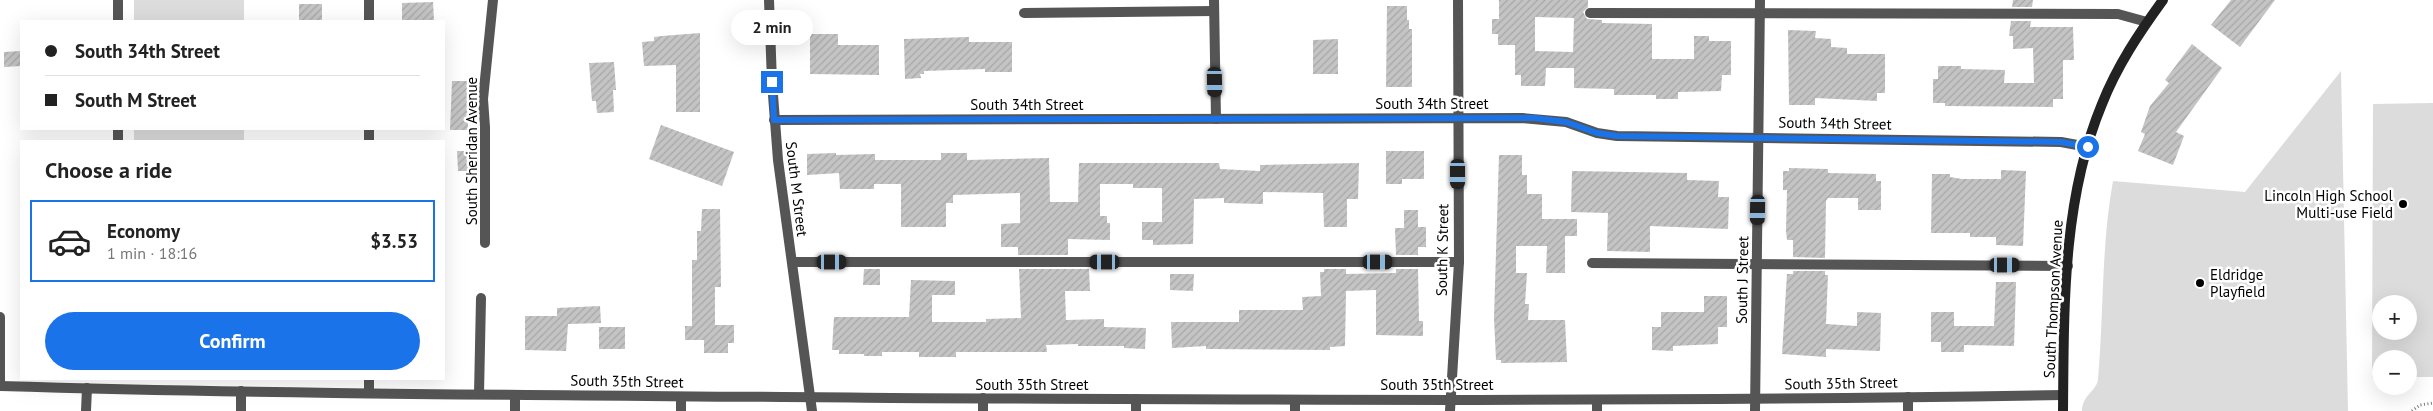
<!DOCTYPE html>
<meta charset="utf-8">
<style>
body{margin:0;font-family:"PT Sans",sans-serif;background:#f6f6f6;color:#222;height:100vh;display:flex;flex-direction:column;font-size:19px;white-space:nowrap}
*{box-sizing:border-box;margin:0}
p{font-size:16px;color:#767676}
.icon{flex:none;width:28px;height:28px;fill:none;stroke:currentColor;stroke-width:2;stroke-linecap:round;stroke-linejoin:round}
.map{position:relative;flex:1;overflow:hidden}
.side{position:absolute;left:20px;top:140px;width:425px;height:240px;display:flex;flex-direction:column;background:#fff;border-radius:0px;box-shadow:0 5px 20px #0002}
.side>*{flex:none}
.banner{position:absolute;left:20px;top:20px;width:425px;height:110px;border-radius:0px;box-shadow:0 5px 20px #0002;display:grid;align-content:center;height:110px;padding:0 25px;background:#fff}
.tools{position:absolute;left:2372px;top:295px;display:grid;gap:10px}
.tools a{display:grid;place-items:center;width:45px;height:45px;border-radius:50%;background:#fff;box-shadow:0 5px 20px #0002;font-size:25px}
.end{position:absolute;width:22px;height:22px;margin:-11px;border:6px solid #1a73e8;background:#fff;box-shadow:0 0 0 2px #fff}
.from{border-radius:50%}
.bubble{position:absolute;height:35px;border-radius:18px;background:#fff;box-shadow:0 5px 20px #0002;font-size:16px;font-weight:700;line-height:35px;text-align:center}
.car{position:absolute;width:15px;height:30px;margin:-15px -8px;border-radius:6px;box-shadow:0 0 4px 1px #0007;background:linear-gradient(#222 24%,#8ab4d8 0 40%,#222 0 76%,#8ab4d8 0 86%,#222 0)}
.banner b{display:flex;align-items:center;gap:18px;height:48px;font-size:19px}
.banner b+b{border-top:1px solid #e0e0e0}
.banner i{width:12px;height:12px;background:#222}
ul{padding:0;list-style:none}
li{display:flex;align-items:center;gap:15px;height:82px;margin:0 10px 8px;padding:0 15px;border:2px solid #e0e0e0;border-radius:0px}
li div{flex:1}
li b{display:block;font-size:19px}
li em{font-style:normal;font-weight:700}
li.on{border-color:#1a73e8}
li>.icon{width:45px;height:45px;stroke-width:1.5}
h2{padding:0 25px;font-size:22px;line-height:60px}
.primary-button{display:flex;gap:10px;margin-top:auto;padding:10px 25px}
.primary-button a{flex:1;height:58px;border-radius:30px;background:#1a73e8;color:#fff;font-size:20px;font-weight:700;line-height:58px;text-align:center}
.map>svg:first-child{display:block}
.green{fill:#dcdcdc;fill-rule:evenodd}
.building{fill:url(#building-hatch);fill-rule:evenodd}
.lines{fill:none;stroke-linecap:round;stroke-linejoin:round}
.path{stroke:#777;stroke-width:3;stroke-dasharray:1 2.5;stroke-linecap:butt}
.service{stroke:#555;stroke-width:10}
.minor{stroke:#555;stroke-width:10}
.tertiary{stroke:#555;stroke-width:10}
.secondary{stroke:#222;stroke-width:10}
.route{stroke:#1a73e8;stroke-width:6}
.poi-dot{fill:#000;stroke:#fff;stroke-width:2}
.labels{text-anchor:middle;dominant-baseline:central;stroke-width:5;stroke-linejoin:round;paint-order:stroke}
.street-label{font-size:15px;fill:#000;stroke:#fff}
.poi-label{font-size:15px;fill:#000;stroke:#fff;text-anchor:end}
</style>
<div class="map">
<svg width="2433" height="411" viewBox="0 0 2433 411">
<defs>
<pattern id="building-hatch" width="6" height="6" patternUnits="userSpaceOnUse" patternTransform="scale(1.25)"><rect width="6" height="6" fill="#c4c4c4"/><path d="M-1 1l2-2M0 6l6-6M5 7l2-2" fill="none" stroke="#a7a7a7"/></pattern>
</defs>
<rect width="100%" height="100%" fill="#fff"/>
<!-- green -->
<g class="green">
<rect x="134" y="0" width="110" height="21"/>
<path d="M2341,71L2348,411H2082C2082,395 2097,391 2098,379C2104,312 2101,247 2113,181L2245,192Z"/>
<path d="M2433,103V377H2409V359H2381V378H2372L2373,104ZM2381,304H2409V331H2381Z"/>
<rect x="134" y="129" width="110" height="12"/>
</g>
<!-- building -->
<g class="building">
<path d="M1499,0H1588V7L1583,12L1587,19L1602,20V23L1652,24V59H1694V36H1709V41H1731V75H1722L1721,91L1678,92V99H1656V95H1614V89L1574,88V68H1546L1545,86H1521V75H1515V45H1498V34H1492V19H1499ZM1535,17L1574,18L1573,52L1535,51Z"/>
<path d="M2013,0H2033L2032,7H2012Z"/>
<path d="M2231,0H2275L2240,47L2211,25Z"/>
<path d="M433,2L434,21H402V3Z"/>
<rect x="299" y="4" width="23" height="17"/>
<path d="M1387,6H1407V20H1409V29H1412V87H1386Z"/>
<path d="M2011,21H2031L2030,27H2073L2074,60H2063V99H2053V107L1945,106V103H1933V79H1938V66H1961V69L2005,70L2004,83H2034L2033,48L2013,49V36H2009Z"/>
<path d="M1788,30L1816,31L1815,38L1831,39V47L1847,48V54H1885V93H1877V101L1815,98V105H1789Z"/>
<path d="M700,33V112H676V65L644,66L642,42L654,41V37L662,36Z"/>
<path d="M810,34H838V45H879V75L810,74Z"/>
<path d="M969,37V42H1012V72H985V69L924,71V74H920L921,78L905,79L904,39Z"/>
<path d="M1338,39V74H1313V40Z"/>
<path d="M2192,44L2222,68L2176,132L2184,136L2173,165L2138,151L2145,134L2141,132L2150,106L2169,83L2165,80Z"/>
<path d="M21,51V66L4,67V52Z"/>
<path d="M614,62L616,90H613L614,112L597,113L596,101H592L589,63Z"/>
<path d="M452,81H467L468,130H450Z"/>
<path d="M661,125L734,152L722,186L649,159Z"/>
<path d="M457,151H476V171H458Z"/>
<path d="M1386,151H1424V179H1402V184H1386Z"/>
<path d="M836,153V155L875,154V160H941V153H967V160L1049,158L1050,202H1078L1079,163H1219L1220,169L1260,171V165L1359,163L1358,199H1347V227H1324L1323,193L1263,192V204L1224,203V198L1194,199L1193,244L1153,245V240H1142V222H1162V188H1133V184H1100V216H1107V223H1110V240L1068,239V255H1018V247H1001V224L1020,223V193L953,195V203H946V227H901V184H874V189H840L839,173L807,175V154Z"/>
<path d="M1499,155H1522V175H1527V194H1542V219H1577V236H1565V273H1546L1547,246H1516V273H1527L1525,304H1529L1528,320H1565L1567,362L1501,363V360H1496L1494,318Z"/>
<path d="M1789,168L1828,169V173L1876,174V181H1881V210H1858V198H1828L1826,201L1825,258L1793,257V240H1787L1786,231L1787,190H1783V171H1789Z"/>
<path d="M2001,170L2026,171L2023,246L1996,245V237H1970V233H1931L1932,174H1950V177L1962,179H2001Z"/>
<path d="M1572,171L1687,173V180L1719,181L1718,197H1729L1728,229L1650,226V252L1607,251L1608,213L1571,212Z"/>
<path d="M702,209H720L721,287H715V325H734V343H728V353H704V340H685V326H692V260H697V231H701Z"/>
<path d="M1404,210H1418V227H1426V247H1418V255H1396L1395,228H1404Z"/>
<path d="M864,269H880V285H863Z"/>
<path d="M1019,269H1089L1090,291H1065L1066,320L1104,319V327L1146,328L1145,349L1124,348V346H1078V344L1046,345L1047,352H956V357H919V352H882V356H864V354H839V350H832L834,317H909L911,280L955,281V295H932V322H986V319L1021,318Z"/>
<path d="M1324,269H1346V274L1396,273V269H1418L1419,321H1423V336L1376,335V290L1346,291L1345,346L1330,347V350L1206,349V346L1172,348L1171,322H1239V310H1303L1302,297L1321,296L1320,272H1324Z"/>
<path d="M1793,271H1825V275H1828L1826,324L1857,326V312L1881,313L1880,351L1826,349V357L1782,354L1787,274H1793Z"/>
<path d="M1170,274H1194L1193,291L1170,290Z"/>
<path d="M1996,282H2016L2014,346L1964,345V352H1941V342H1931V312H1954V326H1994Z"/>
<path d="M1704,296H1727V327H1718V344L1673,346V351L1652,350V327H1661V312H1704Z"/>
<path d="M600,306L601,323L568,324L566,351L525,350V316H557V308Z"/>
<rect x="599" y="327" width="26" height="22"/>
</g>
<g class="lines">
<!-- path -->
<path class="path" d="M2412,411L2420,405L2433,403"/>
<!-- service -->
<g class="service">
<path d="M1590,13L2118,14L2147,22"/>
<path d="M792,262H1459"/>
<path d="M1592,263L2068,266"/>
<path d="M0,317V386"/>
<path d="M479,394L481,298"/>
<path d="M983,398V411"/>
<path d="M86,411L87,388"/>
<path d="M681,411V397"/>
<path d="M1295,411V400"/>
<path d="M1597,411V400"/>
<path d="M1908,411V397"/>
</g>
<!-- minor -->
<g class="minor">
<path d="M118,0V21"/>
<path d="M369,0V21"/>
<path d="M1214,0L1216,119"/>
<path d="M1024,13L1214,11"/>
<path d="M774,120L1522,118L1566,122L1597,133L1617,136L2061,142L2088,147"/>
<path d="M118,129V141"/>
<path d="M369,129V141"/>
<path d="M485,243V127L483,99L493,0"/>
<path d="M369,379V392"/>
<path d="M0,386C297,395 594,395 892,398C1282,400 1673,402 2063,395"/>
<path d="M1136,399V411"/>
<path d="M241,411V391"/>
<path d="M515,411V395"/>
<path d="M1450,411L1459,262L1458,0"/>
<path d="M1755,411L1760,0"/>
</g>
<!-- tertiary -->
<path class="tertiary" d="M769,0L772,82L778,160L812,411"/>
<!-- secondary -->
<path class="secondary" d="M2063,411C2064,309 2062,200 2102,104C2117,66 2139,33 2163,0"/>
</g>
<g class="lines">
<!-- route -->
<path class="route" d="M772,82L774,120L1534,118L1566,122L1597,133L1617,136L2061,142L2088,147"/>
</g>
<!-- markers -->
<g class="poi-dot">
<circle cx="2403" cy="204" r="5"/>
<circle cx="2200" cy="283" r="5"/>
</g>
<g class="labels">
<!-- street labels -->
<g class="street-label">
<text x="1432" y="103">South 34th Street</text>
<text x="1027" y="104">South 34th Street</text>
<text transform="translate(1835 123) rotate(1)">South 34th Street</text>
<text transform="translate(471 151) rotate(-90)">South Sheridan Avenue</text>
<text transform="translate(797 189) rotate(83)">South M Street</text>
<text transform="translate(1442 250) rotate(-89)">South K Street</text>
<text transform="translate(1742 280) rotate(-89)">South J Street</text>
<text transform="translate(2053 299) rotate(-87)">South Thompson Avenue</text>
<text transform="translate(627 381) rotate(1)">South 35th Street</text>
<text transform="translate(1841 383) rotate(-1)">South 35th Street</text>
<text x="1032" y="384">South 35th Street</text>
<text x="1437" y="384">South 35th Street</text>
</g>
<!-- poi labels -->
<g class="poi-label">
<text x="2393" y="195">Lincoln High School<tspan x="2393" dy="17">Multi-use Field</tspan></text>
<text x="2210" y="274" text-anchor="start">Eldridge<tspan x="2210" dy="17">Playfield</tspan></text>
</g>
</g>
</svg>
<div class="tools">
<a>+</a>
<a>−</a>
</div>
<i class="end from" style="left:2088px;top:147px"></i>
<i class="end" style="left:772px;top:82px"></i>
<div class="bubble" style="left:731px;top:10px;width:82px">2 min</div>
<i class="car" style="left:1215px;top:82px;rotate:179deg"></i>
<i class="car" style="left:1458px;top:174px;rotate:180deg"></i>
<i class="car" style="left:1758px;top:210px;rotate:181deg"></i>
<i class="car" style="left:832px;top:262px;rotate:90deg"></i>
<i class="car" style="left:1105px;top:262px;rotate:270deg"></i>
<i class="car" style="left:1378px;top:262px;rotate:90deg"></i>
<i class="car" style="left:2005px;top:265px;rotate:90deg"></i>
<div class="banner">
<b><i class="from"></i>South 34th Street</b>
<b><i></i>South M Street</b>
</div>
<section class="side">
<h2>Choose a ride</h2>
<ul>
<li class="on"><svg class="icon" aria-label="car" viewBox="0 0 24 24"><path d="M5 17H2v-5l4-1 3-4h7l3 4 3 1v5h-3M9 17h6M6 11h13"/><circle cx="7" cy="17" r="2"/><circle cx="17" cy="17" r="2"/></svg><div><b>Economy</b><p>1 min · 18:16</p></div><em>$3.53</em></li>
</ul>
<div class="primary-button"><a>Confirm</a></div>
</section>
</div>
